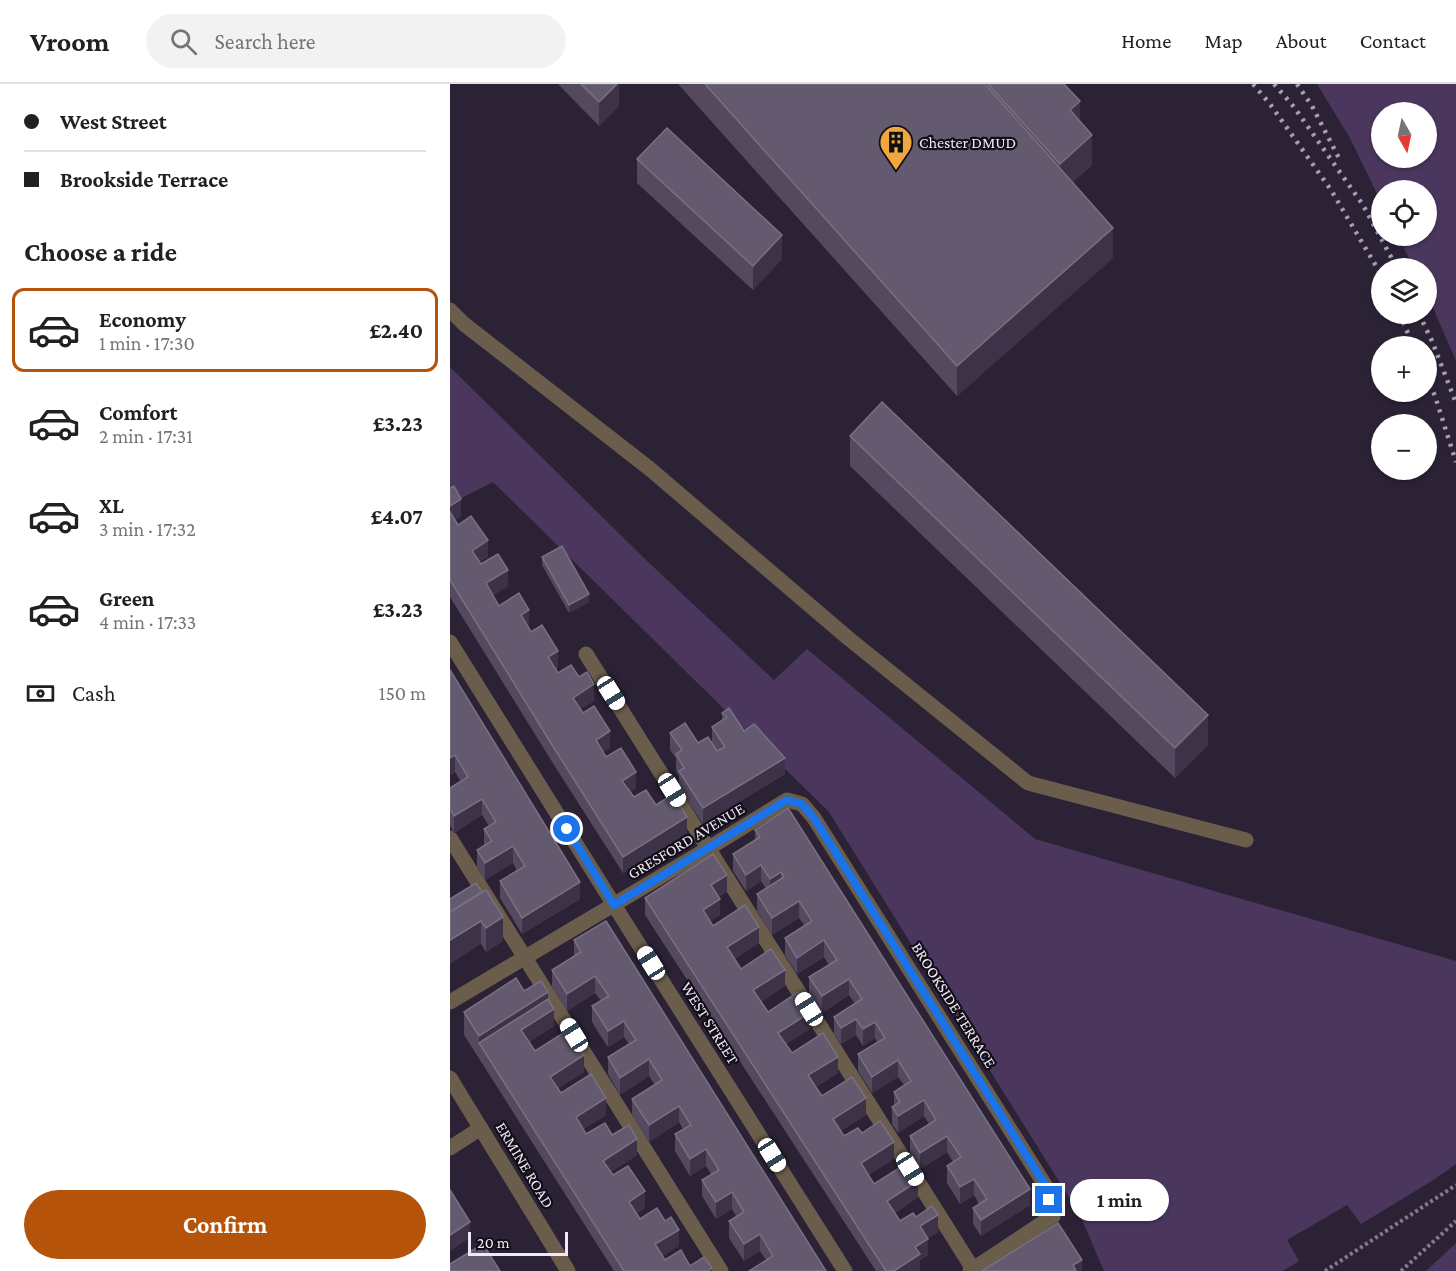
<!DOCTYPE html>
<meta charset="utf-8">
<style>
body{margin:0;font-family:"Crimson Pro",serif;background:#f2f2f2;color:#202124;height:100vh;display:flex;flex-direction:column;font-size:22px;white-space:nowrap}
*{box-sizing:border-box;margin:0}
p{font-size:20px;color:#757577}
.icon{flex:none;width:33px;height:33px;fill:none;stroke:currentColor;stroke-width:2;stroke-linecap:round;stroke-linejoin:round}
.map{position:relative;flex:1;overflow:hidden}
.sheet{display:flex;flex-direction:column;background:#fff;width:450px}
.sheet>*{flex:none}
.guide{display:grid;align-content:center;height:132px;padding:0 24px;background:#fff}
.needle{width:39px;rotate:171deg}
.buttons{position:absolute;left:921px;top:18px;display:grid;gap:12px}
.buttons a{display:grid;place-items:center;width:66px;height:66px;border-radius:50%;background:#fff;box-shadow:0 2px 4px #0004;font-size:30px}
.scale{position:absolute;left:18px;bottom:15px;width:100px;box-sizing:border-box;padding-left:6px;border:3px solid #efe8f6;border-top:0;font-size:16px;line-height:21px;white-space:nowrap;color:#efe8f6;-webkit-text-stroke:4px #120e17;paint-order:stroke}
.end{position:absolute;width:27px;height:27px;margin:-14px;border:8px solid #1a73e8;background:#fff;box-shadow:0 0 0 3px #fff}
.from{border-radius:50%}
.bubble{position:absolute;height:42px;border-radius:21px;background:#fff;box-shadow:0 2px 4px #0004;font-size:20px;font-weight:700;line-height:42px;text-align:center}
.car{position:absolute;width:18px;height:36px;margin:-18px -9px;border-radius:8px;box-shadow:0 0 4px 2px #0007;background:linear-gradient(#fff 24%,#345 0 40%,#fff 0 76%,#345 0 86%,#fff 0)}
.guide b{display:flex;align-items:center;gap:21px;height:57px;font-size:22px}
.guide b+b{border-top:2px solid #e0e0e0}
.guide i{width:15px;height:15px;background:#202124}
ul{padding:0;list-style:none}
li{display:flex;align-items:center;gap:18px;height:84px;margin:0 12px 9px;padding:0 12px;border:3px solid transparent;border-radius:12px}
li div{flex:1}
li b{display:block;font-size:22px}
li em{font-style:normal;font-weight:700}
li.current{border-color:#b45309}
li>.icon{width:54px;height:54px;stroke-width:1.5}
h2{padding:0 24px;font-size:27px;line-height:72px}
.pay{display:flex;align-items:center;gap:15px;height:66px;padding:0 24px;font-size:22px}
.pay p{margin-inline-start:auto}
.primary-button{display:flex;gap:12px;margin-top:auto;padding:12px 24px}
.primary-button a{flex:1;height:69px;border-radius:36px;background:#b45309;color:#fff;font-size:24px;font-weight:700;line-height:69px;text-align:center}
header{display:flex;align-items:center;gap:36px;box-sizing:border-box;height:84px;padding:0 30px;background:#fff;border-bottom:2px solid #e0e0e0}
header strong{font-size:28px}
nav{display:flex;gap:33px;margin-inline-start:auto;font-size:21px}
.search{width:420px;height:54px;background:#f2f2f2;display:flex;align-items:center;gap:15px;box-sizing:border-box;padding:0 21px;border-radius:33px;color:#757577;font-size:22px}
main{display:flex;flex:1;min-height:0}
.map>svg:first-child{display:block}
.green{fill:#4b375e;fill-rule:evenodd}
.lines{fill:none;stroke-linecap:round;stroke-linejoin:round}
.path{stroke:#837a8c;stroke-width:4;stroke-dasharray:3 3;stroke-linecap:butt}
.service{stroke:#6b5d4c;stroke-width:15}
.minor{stroke:#6b5d4c;stroke-width:15}
.rail{stroke:#a79faf;stroke-width:4.5;stroke-dasharray:3 6;stroke-linecap:butt}
.wall{fill:#54495e}
.shaded-wall{fill:#3d3247}
.building{fill:#645a6f;stroke:#7a7084;stroke-width:1.5}
.route{stroke:#1a73e8;stroke-width:8}
.labels{text-anchor:middle;dominant-baseline:central;stroke-width:4.5;stroke-linejoin:round;paint-order:stroke}
.poi-label{font-size:16px;fill:#efe8f6;stroke:#120e17;text-anchor:start}
.street-label{font-size:16px;fill:#efe8f6;stroke:#120e17}
</style>
<header>
<strong>Vroom</strong>
<div class="search"><svg class="icon" aria-label="search" viewBox="0 0 24 24"><circle cx="10" cy="10" r="6"/><path d="M15 15l6 6"/></svg>Search here</div>
<nav><a>Home</a><a>Map</a><a>About</a><a>Contact</a></nav>
</header>
<main>
<section class="sheet">
<div class="guide">
<b><i class="from"></i>West Street</b>
<b><i></i>Brookside Terrace</b>
</div>
<h2>Choose a ride</h2>
<ul>
<li class="current"><svg class="icon" aria-label="car" viewBox="0 0 24 24"><path d="M5 17H2v-5l4-1 3-4h7l3 4 3 1v5h-3M9 17h6M6 11h13"/><circle cx="7" cy="17" r="2"/><circle cx="17" cy="17" r="2"/></svg><div><b>Economy</b><p>1 min · 17:30</p></div><em>£2.40</em></li>
<li><svg class="icon" aria-label="car" viewBox="0 0 24 24"><path d="M5 17H2v-5l4-1 3-4h7l3 4 3 1v5h-3M9 17h6M6 11h13"/><circle cx="7" cy="17" r="2"/><circle cx="17" cy="17" r="2"/></svg><div><b>Comfort</b><p>2 min · 17:31</p></div><em>£3.23</em></li>
<li><svg class="icon" aria-label="car" viewBox="0 0 24 24"><path d="M5 17H2v-5l4-1 3-4h7l3 4 3 1v5h-3M9 17h6M6 11h13"/><circle cx="7" cy="17" r="2"/><circle cx="17" cy="17" r="2"/></svg><div><b>XL</b><p>3 min · 17:32</p></div><em>£4.07</em></li>
<li><svg class="icon" aria-label="car" viewBox="0 0 24 24"><path d="M5 17H2v-5l4-1 3-4h7l3 4 3 1v5h-3M9 17h6M6 11h13"/><circle cx="7" cy="17" r="2"/><circle cx="17" cy="17" r="2"/></svg><div><b>Green</b><p>4 min · 17:33</p></div><em>£3.23</em></li>
</ul>
<div class="pay"><svg class="icon" aria-label="cash" viewBox="0 0 24 24"><path d="M3 7h18v10H3z"/><circle cx="12" cy="12" r="2"/></svg>Cash<p>150 m</p></div>
<div class="primary-button"><a>Confirm</a></div>
</section>
<div class="map">
<svg width="1006" height="1187" viewBox="0 0 1006 1187">
<rect width="100%" height="100%" fill="#2c2236"/>
<!-- green -->
<g class="green">
<path d="M867,0H1006V277L977,210L976,184H964L948,152H976V106H932L931,118L900,54ZM932,28H976V74H932Z"/>
<path d="M0,283L196,476L324,596L357,565L585,755L1006,877V1080L985,1095L911,1140L897,1121L837,1156L849,1177L833,1187H654L630,1131L379,728L43,398L0,420Z"/>
<path d="M1006,1159V1187H976Z"/>
</g>
<g class="lines">
<!-- path -->
<g class="path">
<path d="M875,1187L1006,1101"/>
<path d="M951,1187L1006,1137"/>
</g>
<!-- service -->
<g class="service">
<path d="M0,226L14,240L200,385L398,554L578,699L796,756"/>
<path d="M136,570L523,1185"/>
<path d="M0,754L271,1187"/>
<path d="M0,1064L31,1044"/>
</g>
<!-- minor -->
<g class="minor">
<path d="M0,558L164,821L395,1187"/>
<path d="M0,918L259,764L337,716L352,720L364,734L595,1101L603,1132L520,1187"/>
<path d="M0,994L118,1187"/>
</g>
<!-- rail -->
<g class="rail">
<path d="M803,0L820,20L881,106L932,192"/>
<path d="M824,0L844,23L913,121L947,184"/>
<path d="M847,0L862,22L891,78"/>
<path d="M949,230L964,262"/>
<path d="M969,230L982,257L1006,319"/>
<path d="M976,292L985,312L1006,378"/>
</g>
</g>
<!-- wall -->
<g class="wall">
<path d="M108,0H169V22L149,42Z"/>
<path d="M228,0H614L630,38L642,81L623,98L663,174L507,312Z"/>
<path d="M187,75L332,175L303,206L187,99Z"/>
<path d="M400,352L758,661L725,694L400,382Z"/>
<path d="M0,404L11,432L5,436L8,441L38,473L29,478L31,480L58,502L43,511L49,522L79,543H78L108,584L105,585L108,589L129,593L144,617L130,625L160,664L153,668L156,673L186,704L180,708L184,713L206,721L237,749L173,789L104,681L0,513Z"/>
<path d="M92,473L139,518L119,529L92,481Z"/>
<path d="M0,586L130,815L72,850L50,814V797L67,787L63,779L35,796L27,783V766L34,762V745L39,742L32,731L4,749L0,741V704L11,698L5,688L0,691Z"/>
<path d="M272,629L294,647L335,690L253,740L229,704V692L226,686V674L220,666V649L248,659H262V643L272,636Z"/>
<path d="M305,746L580,1121L531,1152L523,1140V1124L529,1120L524,1111L510,1120L497,1099V1082L503,1078L497,1068L470,1085L460,1069V1052L479,1040L474,1032L448,1049L442,1040V1023L444,1022V1008L454,1001L448,993L422,1009L408,987V970L427,958L425,954L413,962L406,951L391,960L384,950V933L405,920L399,911L372,929L359,910V893L379,881L374,873L347,890L335,871V854L355,842L349,834L322,851L307,827V810L316,805L311,797L296,807L283,787V770L305,756Z"/>
<path d="M26,799L53,857L36,868L31,860Z"/>
<path d="M277,807L269,813L270,831L260,837L263,842L309,859L284,875L291,885L335,902L311,918L318,928L361,944L336,960L342,969L388,989L366,1003L372,1012L416,1031L391,1047L394,1052L412,1049L444,1075L418,1091L424,1100L468,1113L445,1129L450,1137L466,1133L488,1148L478,1154V1171L470,1176L469,1187H426L195,831V814Z"/>
<path d="M124,856L376,1187L316,1176L310,1167L294,1177L279,1154V1137L286,1132L282,1125L266,1135L252,1112V1096L261,1090L256,1082L240,1092L225,1067V1050L233,1045L229,1038L199,1058L182,1031V1015L205,1001L199,992L170,1011L158,990V973L179,960L174,953L158,963L150,951L142,938V922L151,917L145,909L117,927L102,903V886L124,872Z"/>
<path d="M74,907L98,915L104,942L79,958L85,967L134,988L108,1004L111,1009L156,1031L133,1045L136,1050L162,1051L187,1071L161,1088L163,1091L195,1124L187,1129L190,1135L229,1162L212,1172L215,1176L262,1187H164L14,951V928Z"/>
</g>
<!-- shaded-wall -->
<g class="shaded-wall">
<path d="M167,0H169V22L149,42V18Z"/>
<path d="M630,17V48L620,26Z"/>
<path d="M642,51V81L610,110V80Z"/>
<path d="M663,144V174L507,312V282Z"/>
<path d="M332,151V175L303,206V182Z"/>
<path d="M11,415V432L0,438V422Z"/>
<path d="M38,456V473L22,483V467Z"/>
<path d="M58,486V502L36,516V499Z"/>
<path d="M139,510V518L119,529V521Z"/>
<path d="M79,526V543L71,548V531Z"/>
<path d="M108,567V584L98,590V573Z"/>
<path d="M144,600V617L123,630V614Z"/>
<path d="M758,631V661L725,694V664Z"/>
<path d="M160,647V664L146,673V656Z"/>
<path d="M5,671V688L0,691V674Z"/>
<path d="M335,674V690L253,740V724Z"/>
<path d="M186,688V704L172,713V697Z"/>
<path d="M32,715V731L4,749V732Z"/>
<path d="M237,733V749L173,789V773Z"/>
<path d="M63,762V779L35,796V779Z"/>
<path d="M311,781V797L296,807V791Z"/>
<path d="M331,788V804L320,811V795Z"/>
<path d="M277,791V807L261,818V801Z"/>
<path d="M130,798V815L72,850V834Z"/>
<path d="M270,815V831L253,842V826Z"/>
<path d="M349,817V834L322,851V834Z"/>
<path d="M53,833V857L36,868V844Z"/>
<path d="M31,837V860L0,880V856Z"/>
<path d="M309,843V859L277,880V863Z"/>
<path d="M374,856V873L347,890V874Z"/>
<path d="M335,886V902L303,923V906Z"/>
<path d="M145,892V909L117,927V910Z"/>
<path d="M399,895V911L372,929V912Z"/>
<path d="M98,908V929L104,925V942L71,963L29,959V952Z"/>
<path d="M361,928V944L328,965V949Z"/>
<path d="M406,935V951L391,960V944Z"/>
<path d="M174,937V953L158,963V947Z"/>
<path d="M425,938V954L413,962V945Z"/>
<path d="M134,971V988L100,1009V993Z"/>
<path d="M388,973V989L358,1008V991Z"/>
<path d="M199,975V992L170,1011V994Z"/>
<path d="M448,976V993L422,1009V993Z"/>
<path d="M156,1014V1031L126,1050V1033Z"/>
<path d="M416,1014V1031L383,1052V1035Z"/>
<path d="M474,1016V1032L448,1049V1032Z"/>
<path d="M229,1022V1038L199,1058V1041Z"/>
<path d="M497,1052V1068L470,1085V1069Z"/>
<path d="M187,1055V1071L153,1093V1077Z"/>
<path d="M444,1058V1075L411,1096V1079Z"/>
<path d="M256,1065V1082L240,1092V1075Z"/>
<path d="M524,1095V1111L510,1120V1103Z"/>
<path d="M468,1097V1113L437,1134V1117Z"/>
<path d="M580,1105V1121L531,1152V1136Z"/>
<path d="M195,1107V1124L179,1134V1118Z"/>
<path d="M282,1108V1125L266,1135V1118Z"/>
<path d="M488,1131V1148L470,1159V1142Z"/>
<path d="M20,1138V1154L0,1167V1151Z"/>
<path d="M229,1146V1162L205,1177V1160Z"/>
<path d="M310,1150V1167L294,1177V1160Z"/>
<path d="M478,1155V1171L470,1176V1187H444L465,1163Z"/>
<path d="M632,1176V1187H623V1181Z"/>
</g>
<!-- building -->
<g class="building">
<path d="M131,0H167L149,18Z"/>
<path d="M255,0H535L663,144L507,282Z"/>
<path d="M538,0H614L630,17L620,26L642,51L610,80Z"/>
<path d="M217,44L332,151L303,182L187,75Z"/>
<path d="M432,318L758,631L725,664L400,352Z"/>
<path d="M4,402L11,415L0,422V404Z"/>
<path d="M0,428L8,441L21,432L38,456L22,467L31,480L48,470L58,486L36,499L49,522L69,509L79,526L71,531L81,548L92,541L108,567L98,573L108,589L121,581L129,593L137,588L144,600L123,614L133,629L144,622L160,647L146,656L156,673L171,664L186,688L172,697L184,713L196,706L206,721L223,710L237,733L173,773L104,664L0,496Z"/>
<path d="M112,462L139,510L119,521L92,473Z"/>
<path d="M0,586L130,798L72,834L50,797L75,782L63,762L35,779L27,766L42,757L34,745L46,738L32,715L4,732L0,725V704L18,693L5,671L0,674Z"/>
<path d="M279,624L294,647L304,640L335,674L253,724L229,687L234,684L226,670L232,666L220,649L235,639L248,659L258,653L267,667L275,663L262,643L277,633L272,629Z"/>
<path d="M338,724L580,1105L531,1136L523,1124L537,1115L524,1095L510,1103L505,1094L497,1082L511,1073L497,1052L470,1069L460,1052L486,1036L474,1016L448,1032L442,1023L450,1018L444,1008L461,997L448,976L422,993L408,970L435,954L425,938L413,945L406,935L391,944L384,933L412,915L399,895L372,912L359,893L387,876L374,856L347,874L335,854L362,837L349,817L322,834L307,810L334,793L331,788L320,795L311,781L296,791L283,770L310,753L305,746Z"/>
<path d="M263,770L277,791L261,801L270,815L253,826L263,842L295,821L309,843L277,863L291,885L321,865L335,886L303,906L318,928L348,908L361,928L328,949L342,969L373,949L388,973L358,991L363,999L372,1012L402,993L416,1014L383,1035L394,1052L408,1044L412,1049L430,1037L444,1058L411,1079L424,1100L457,1079L468,1097L437,1117L450,1137L463,1129L466,1133L482,1122L488,1131L470,1142L478,1155L465,1163L470,1170L444,1187H436L195,814Z"/>
<path d="M26,799L32,808L0,828V815Z"/>
<path d="M36,806L53,833L36,844L31,837L0,856V828Z"/>
<path d="M156,837L376,1187H299L323,1172L310,1150L294,1160L279,1137L294,1128L282,1108L266,1118L252,1096L269,1086L256,1065L240,1075L225,1050L241,1041L229,1022L199,1041L182,1015L212,996L199,975L170,994L158,973L186,956L174,937L158,947L150,934L142,922L159,912L145,892L117,910L102,886L131,868L124,856Z"/>
<path d="M66,894L74,907L91,897L98,908L29,952L14,928Z"/>
<path d="M98,915L104,925L71,946L85,967L118,946L134,971L100,993L111,1009L141,990L156,1014L126,1033L136,1050L155,1039L162,1051L179,1041L187,1055L153,1077L163,1091L178,1082L195,1107L179,1118L190,1135L207,1124L215,1137L221,1133L229,1146L205,1160L215,1176L231,1166L240,1182L254,1173L262,1184L258,1187H174L29,959Z"/>
<path d="M0,1106L20,1138L0,1151Z"/>
<path d="M608,1139L632,1176L623,1181L626,1187H532Z"/>
<path d="M33,1160L50,1187H0V1180Z"/>
</g>
<g class="lines">
<!-- route -->
<path class="route" d="M117,745L164,821L337,716L352,720L364,734L595,1101L599,1116"/>
</g>
<!-- icons -->
<defs>
<symbol id="building-pin" viewBox="-11 -11 22 30"><path d="M0 17L-7.5 6A9.5 9.5 0 1 1 7.5 6Z" fill="#f0a73e" stroke="#120e17"/><path d="M-4-6H4V6H1V3H-1V6H-4ZM-2.5-4.3h1.7v1.8h-1.7ZM.8-4.3h1.7v1.8H.8ZM-2.5-1h1.7V.8h-1.7ZM.8-1h1.7V.8H.8Z" fill="#111"/></symbol>
</defs>
<g fill-rule="evenodd">
<use href="#building-pin" x="427" y="39" width="38" height="52"/>
</g>
<g class="labels">
<!-- poi labels -->
<g class="poi-label">
<text x="469" y="58">Chester DMUD</text>
</g>
<!-- street labels -->
<g class="street-label">
<text transform="translate(236 757) rotate(-31)">GRESFORD AVENUE</text>
<text transform="translate(504 921) rotate(58)">BROOKSIDE TERRACE</text>
<text transform="translate(260 939) rotate(58)">WEST STREET</text>
<text transform="translate(75 1081) rotate(59)">ERMINE ROAD</text>
</g>
</g>
</svg>
<div class="buttons">
<a><svg class="needle" viewBox="-14 -14 28 28"><path d="M0-13l5 13h-10z" fill="#e53935"/><path d="M0 13l5-13h-10z" fill="#757577"/></svg></a>
<a><svg class="icon" aria-label="locate" viewBox="0 0 24 24"><circle cx="12" cy="12" r="6"/><path d="M12 2v4M12 18v4M2 12h4M18 12h4"/></svg></a>
<a><svg class="icon" aria-label="layers" viewBox="0 0 24 24"><path d="M12 4l9 5-9 5-9-5zM3 14l9 5 9-5"/></svg></a>
<a>+</a>
<a>−</a>
</div>
<div class="scale">20 m</div>
<i class="end from" style="left:117px;top:745px"></i>
<i class="end" style="left:599px;top:1116px"></i>
<div class="bubble" style="left:620px;top:1095px;width:99px">1 min</div>
<i class="car" style="left:161px;top:609px;rotate:148deg"></i>
<i class="car" style="left:222px;top:706px;rotate:148deg"></i>
<i class="car" style="left:201px;top:879px;rotate:328deg"></i>
<i class="car" style="left:359px;top:925px;rotate:328deg"></i>
<i class="car" style="left:124px;top:951px;rotate:328deg"></i>
<i class="car" style="left:322px;top:1071px;rotate:148deg"></i>
<i class="car" style="left:460px;top:1085px;rotate:148deg"></i>
</div>
</main>
